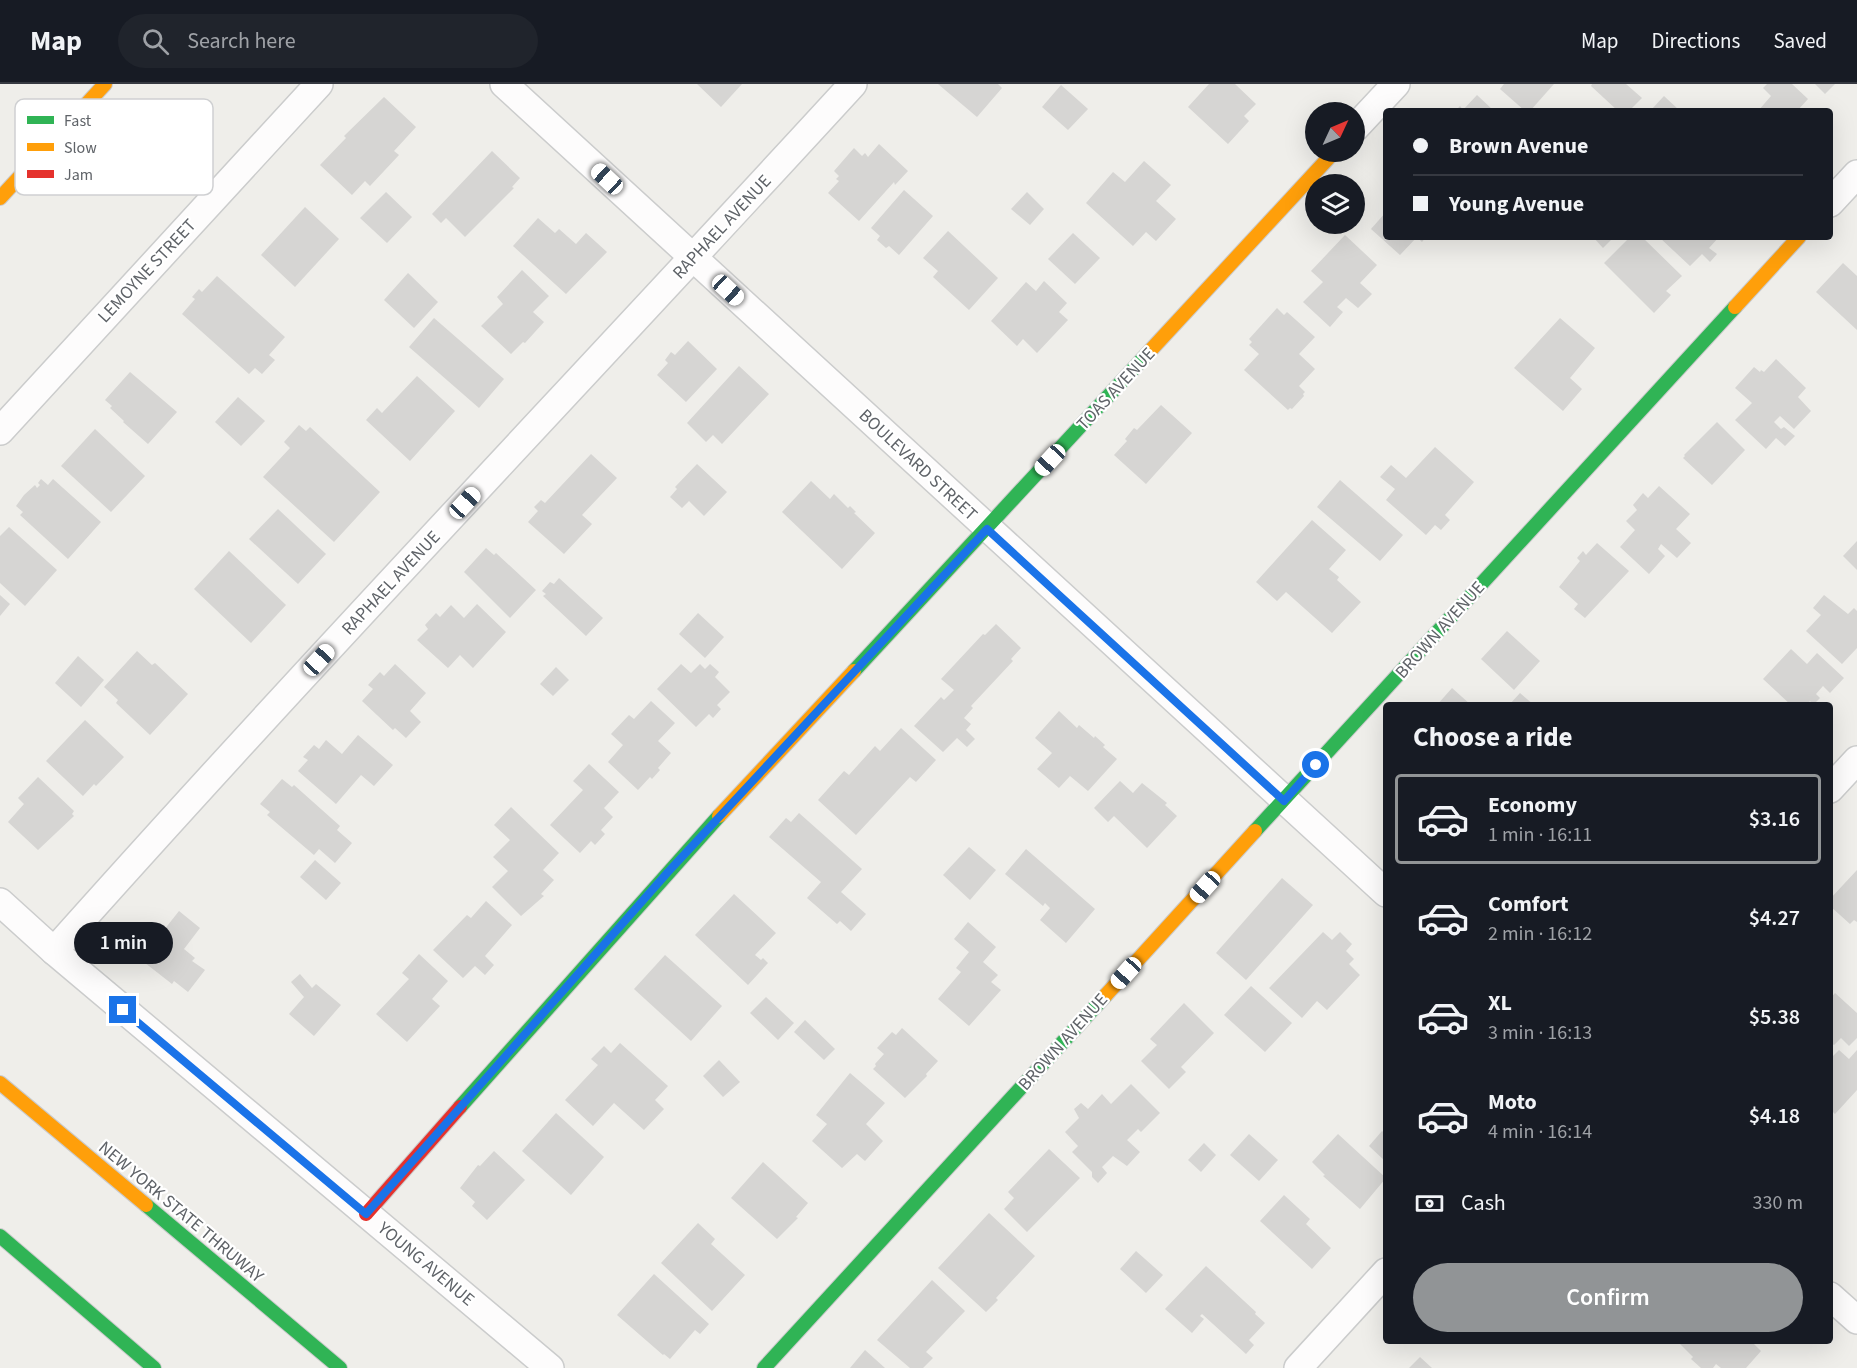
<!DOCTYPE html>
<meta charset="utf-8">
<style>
body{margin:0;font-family:"Source Sans 3",sans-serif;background:#20242c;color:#f1f3f6;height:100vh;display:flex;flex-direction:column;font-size:22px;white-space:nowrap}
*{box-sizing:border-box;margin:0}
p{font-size:20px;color:#9ea1a6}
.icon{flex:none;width:33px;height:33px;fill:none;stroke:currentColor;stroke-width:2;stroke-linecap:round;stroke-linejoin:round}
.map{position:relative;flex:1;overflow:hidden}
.panel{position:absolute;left:1383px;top:618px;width:450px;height:642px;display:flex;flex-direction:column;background:#171b24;border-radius:6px;box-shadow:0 6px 24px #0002}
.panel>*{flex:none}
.guide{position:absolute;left:1383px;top:24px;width:450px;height:132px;border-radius:6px;box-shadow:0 6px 24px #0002;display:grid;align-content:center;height:132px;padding:0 30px;background:#171b24}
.needle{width:39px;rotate:46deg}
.tools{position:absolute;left:1305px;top:18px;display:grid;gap:12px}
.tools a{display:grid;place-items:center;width:60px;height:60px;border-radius:50%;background:#171b24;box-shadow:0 6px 24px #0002;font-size:30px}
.end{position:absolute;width:27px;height:27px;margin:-14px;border:8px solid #1a73e8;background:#fff;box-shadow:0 0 0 3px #fff}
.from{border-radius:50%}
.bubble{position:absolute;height:42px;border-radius:21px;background:#171b24;box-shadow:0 6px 24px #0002;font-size:20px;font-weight:600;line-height:42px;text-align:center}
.car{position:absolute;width:18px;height:36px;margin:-18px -9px;border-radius:8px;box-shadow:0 0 4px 2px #0007;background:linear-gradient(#fff 24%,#345 0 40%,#fff 0 76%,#345 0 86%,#fff 0)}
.guide b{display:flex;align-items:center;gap:21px;height:57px;font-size:22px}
.guide b+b{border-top:2px solid #363941}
.guide i{width:15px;height:15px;background:#f1f3f6}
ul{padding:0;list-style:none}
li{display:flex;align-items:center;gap:18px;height:90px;margin:0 12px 9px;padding:0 18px;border:3px solid transparent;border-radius:6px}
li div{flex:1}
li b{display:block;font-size:22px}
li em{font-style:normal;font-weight:600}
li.active{border-color:#919496}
li>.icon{width:54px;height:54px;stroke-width:1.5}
h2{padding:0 30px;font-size:27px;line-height:72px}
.pay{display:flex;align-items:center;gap:15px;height:66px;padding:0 30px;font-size:22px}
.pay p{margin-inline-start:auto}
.action{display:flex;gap:12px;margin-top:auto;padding:12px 30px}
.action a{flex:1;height:69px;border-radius:36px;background:#919496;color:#fff;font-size:24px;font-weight:600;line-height:69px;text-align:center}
header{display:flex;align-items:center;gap:36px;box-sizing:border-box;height:84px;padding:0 30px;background:#171b24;border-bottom:2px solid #363941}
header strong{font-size:28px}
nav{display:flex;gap:33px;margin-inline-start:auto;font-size:21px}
.search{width:420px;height:54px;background:#20242c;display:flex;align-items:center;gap:15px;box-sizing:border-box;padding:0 21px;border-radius:33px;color:#9ea1a6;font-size:22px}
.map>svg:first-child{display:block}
.building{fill:#d6d5d3}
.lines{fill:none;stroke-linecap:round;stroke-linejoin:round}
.street-casing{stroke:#cbcccc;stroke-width:30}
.fast-casing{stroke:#cacacb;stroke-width:16}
.slow-casing{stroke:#cacacb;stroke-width:16}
.jam-casing{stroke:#cacacb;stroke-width:16}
.street{stroke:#fdfcfc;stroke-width:27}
.fast{stroke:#30b455;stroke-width:14}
.slow{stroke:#ff9f0a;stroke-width:14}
.jam{stroke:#e5322d;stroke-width:14}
.route{stroke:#1a73e8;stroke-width:8}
.labels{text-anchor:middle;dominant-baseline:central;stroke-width:4.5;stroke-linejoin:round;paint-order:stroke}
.street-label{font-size:18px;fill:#5f6368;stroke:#fff}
.key{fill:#fff;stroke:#cfd0d2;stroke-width:1.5}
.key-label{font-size:16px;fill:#5f6368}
</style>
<header>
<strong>Map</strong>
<div class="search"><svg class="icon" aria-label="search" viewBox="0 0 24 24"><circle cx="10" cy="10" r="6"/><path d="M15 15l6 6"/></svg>Search here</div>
<nav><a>Map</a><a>Directions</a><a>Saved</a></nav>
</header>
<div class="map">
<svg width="1857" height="1284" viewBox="0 0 1857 1284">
<rect width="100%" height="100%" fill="#efeeea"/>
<!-- building -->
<g class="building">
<path d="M697,0H742L721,23Z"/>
<path d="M938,0H998L1002,4L977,33Z"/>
<path d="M1209,0H1235L1256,20L1244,32L1249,37L1228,60L1188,23Z"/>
<path d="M1504,0H1554L1530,27H1525L1500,5Z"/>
<path d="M1592,0H1626L1642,14L1629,27H1618L1591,2Z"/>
<path d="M1767,0H1792L1808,15L1797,27H1758L1771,12L1763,4Z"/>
<path d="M1815,0H1835L1825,10Z"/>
<path d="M1061,1L1088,25L1068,46L1042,23Z"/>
<path d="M1477,11L1494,27H1455L1460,22L1463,26Z"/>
<path d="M1664,12L1680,27H1650Z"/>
<path d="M384,13L416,43L394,67L399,71L370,102L365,97L352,111L320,81L346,54L344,52Z"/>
<path d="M879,60L908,87L895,101L894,98L859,137L828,109L839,97L836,95L839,92L834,87L854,64L862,72L865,69L868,73Z"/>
<path d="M492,67L520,94L512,103L514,104L465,153L446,134L441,139L432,130Z"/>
<path d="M1144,77L1171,101L1156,117L1176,135L1156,157L1146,148L1133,162L1086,119L1113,88L1125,98Z"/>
<path d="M904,106L933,132L899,171L889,162L886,164L877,156L880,152L871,144Z"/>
<path d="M386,108L412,133L387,159L360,134Z"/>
<path d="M1027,108L1044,125L1030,141L1011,125Z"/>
<path d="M305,123L339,155L295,203L261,171Z"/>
<path d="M1386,128V153H1426L1422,158L1417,153L1400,171L1371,145Z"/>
<path d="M538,134L555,149L559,145L576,160L586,149L607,168L566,210L513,162Z"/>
<path d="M948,147L998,194L969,226L933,193L938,187L923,174Z"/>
<path d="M1073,149L1100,174L1075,200L1048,175Z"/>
<path d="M1345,151L1377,181L1360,199L1372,210L1358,224L1346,214L1337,223L1343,228L1330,243L1303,218L1323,198L1311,187Z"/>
<path d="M1593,153H1614L1603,164Z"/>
<path d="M1630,153H1642L1682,192L1666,207L1671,211L1654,229L1604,179Z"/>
<path d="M1659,153H1719L1709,164L1717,170L1710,178L1702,170L1690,182Z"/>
<path d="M1843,179L1857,192V246L1816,208Z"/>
<path d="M522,186L549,212L533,228L544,238L525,259L523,258L511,270L481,242L503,220L497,213Z"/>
<path d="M408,189L438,218L414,244L384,216Z"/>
<path d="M217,192L285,253L269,271L275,276L262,290L255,284L249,290L182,230L195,215L192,213L199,205L202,208Z"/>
<path d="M1044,197L1067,219L1059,228L1068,236L1037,269L1023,255L1017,262L991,237L1026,198L1036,207Z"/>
<path d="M1277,224L1284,231L1287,228L1315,253L1299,270L1315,285L1299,302L1305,308L1303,310L1304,312L1292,325L1290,324L1288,326L1244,286L1259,270L1249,261L1252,258L1249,255Z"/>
<path d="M434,234L504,295L479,324L409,263Z"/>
<path d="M1560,234L1595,264L1570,294L1582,305L1563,327L1514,284Z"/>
<path d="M688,257L717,285L686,318L657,291L668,279L665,276L671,268L675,271Z"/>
<path d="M1776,275L1806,304L1798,313L1811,327L1794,345L1780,332L1774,338L1781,345L1784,343L1795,352L1785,362L1776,354L1766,365L1735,336L1752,319L1735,304L1754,283L1760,288L1761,286L1764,288Z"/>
<path d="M739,282L769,310L722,360L713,351L706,358L687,339Z"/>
<path d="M130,288L177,328L148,360L123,338L124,337L110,324L112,322L105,316Z"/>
<path d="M417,292L455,327L410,377L366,336L377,324L382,329Z"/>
<path d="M238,313L265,337L241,362L215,338Z"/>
<path d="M1161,321L1192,349L1146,400L1114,371L1127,357L1125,355L1134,344L1137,346Z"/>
<path d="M1717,338L1745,366L1712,401L1683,374L1685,372L1684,371Z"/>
<path d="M299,341L306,347L310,343L380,408L334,458L263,393L290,364L284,358Z"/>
<path d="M95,345L145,392L111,428L61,382Z"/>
<path d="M1435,363L1474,398L1445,431L1450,436L1441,446L1435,441L1426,451L1386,416L1395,405L1380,393L1391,381L1406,394Z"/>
<path d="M591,370L617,394L582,431L592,440L564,470L528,438L538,427L534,423L541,416L545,419Z"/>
<path d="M697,380L727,408L704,432L689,417L682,424L670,413L677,405L675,403Z"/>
<path d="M41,395L48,401L53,395L101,438L68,475L20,431L23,428L16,422L24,411L35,401L37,404L40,401L38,399Z"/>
<path d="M1340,396L1403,451L1380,477L1317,423Z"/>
<path d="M811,397L830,415L834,410L848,424L850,422L856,428L854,429L875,449L842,485L782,428Z"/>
<path d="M1659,402L1690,430L1676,445L1691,459L1677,474L1661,460L1658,465L1665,472L1649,490L1620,463L1635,446L1626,437L1637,426L1633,421L1643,409L1648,414Z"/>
<path d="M278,425L326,470L298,500L249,455Z"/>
<path d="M1312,436L1346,466L1329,485L1339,493L1337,496L1361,518L1332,549L1286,508L1277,517L1256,498Z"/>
<path d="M9,443L57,486L25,522L0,499V452Z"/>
<path d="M1857,457V486L1843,472Z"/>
<path d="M1597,459L1629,487L1585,534L1574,525L1578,520L1559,503L1580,477L1577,474L1583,467L1586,471Z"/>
<path d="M486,464L494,471L496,469L536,506L510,534L464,488Z"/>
<path d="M229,467L286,521L251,559L194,505Z"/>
<path d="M559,494L603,534L586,552L543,512L546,510L542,507L550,498L554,500Z"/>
<path d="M0,511L10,520L0,532Z"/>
<path d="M1824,511L1848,530L1854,524L1857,527V564L1842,580L1806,547L1821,531L1813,524Z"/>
<path d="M477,520L506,548L473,584L460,571L448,584L417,556L428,545L425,541L436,529L440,533L451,521L464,534Z"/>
<path d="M698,529L724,553L705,574L679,550Z"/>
<path d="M996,540L1021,564L1011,575L1013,577L971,622L973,624L964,634L971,640L966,646L975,655L967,663L957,654L943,668L914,642L941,613L944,616L954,606L941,595L983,550L985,551Z"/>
<path d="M1507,547L1540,577L1514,606L1481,575Z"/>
<path d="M1791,565L1807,580L1817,569L1844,594L1830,609L1823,602L1816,610L1820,614L1813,621L1810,617L1807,621H1791L1763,595Z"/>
<path d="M137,567L152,581L155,579L188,610L150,651L116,619L118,616L104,603Z"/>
<path d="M78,572L104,596L81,623L55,599Z"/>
<path d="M395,580L426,609L410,627L421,638L406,654L395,644L393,646L362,617L373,605L368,601L380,588L384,592Z"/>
<path d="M681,580L691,589L700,580L705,585L710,580L719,588L715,593L730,608L717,621L721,625L713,634L709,630L696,643L657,605Z"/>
<path d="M556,583L569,596L553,612L540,600Z"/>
<path d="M1452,604L1471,621H1437Z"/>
<path d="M1520,609L1534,621H1509Z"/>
<path d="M651,617L675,639L658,657L671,669L658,684L660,686L652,695L650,693L638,706L608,678L623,661L611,650L629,631L634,635Z"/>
<path d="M1059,627L1077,644L1079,641L1094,654L1095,652L1105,661L1103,663L1117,675L1088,707L1070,692L1059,704L1037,685L1052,669L1035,654Z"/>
<path d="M85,636L124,673L96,702L94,700L83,712L46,677Z"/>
<path d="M901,644L936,676L916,698L910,693L856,751L818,716L844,687L849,691L875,662L880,667Z"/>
<path d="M358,651L393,681L374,702L361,691L336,720L298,687L308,676L303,673L314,661L319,665L326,656L342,670Z"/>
<path d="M589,680L619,708L604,724L613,733L601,746L605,750L595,761L591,757L580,769L550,741L583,706L573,697Z"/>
<path d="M38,693L74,727L72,730L74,732L38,766L8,738L24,720L18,714Z"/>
<path d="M282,695L292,703L294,701L340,742L337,746L352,759L335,779L319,765L314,771L267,731L270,728L260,720Z"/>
<path d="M1120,697L1133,709L1142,699L1167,719L1165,721L1177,732L1147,764L1114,732L1108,738L1094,724Z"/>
<path d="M511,723L559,769L543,786L554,796L541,810L544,812L521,832L492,803L508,787L493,773L510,756L494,741Z"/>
<path d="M799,729L862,785L841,808L866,830L851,847L840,837L837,840L807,814L821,798L769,753L786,734L791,738Z"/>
<path d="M969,763L996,786L970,816L943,791Z"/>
<path d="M1026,765L1095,825L1066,859L1040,836L1050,824L1045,819L1043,822L1005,790Z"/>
<path d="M315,776L341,799L326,816L300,793Z"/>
<path d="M1857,786V838L1854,836L1850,840L1830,822V815Z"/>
<path d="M1282,794L1313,821L1246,896L1216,869Z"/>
<path d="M734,810L776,849L755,871L761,876L763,874L768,879L748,901L695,851Z"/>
<path d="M486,817L512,841L485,872L494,881L485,891L475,882L463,894L433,866L467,831L471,834Z"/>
<path d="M179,827L200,844L184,865L195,874L192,877L205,886L188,908L174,897L172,900L140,875L141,873L139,870L160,843L164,846Z"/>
<path d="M968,838L996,863L983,878L998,891L991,898L1001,906L969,942L938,915L961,888L956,884L969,868L954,855Z"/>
<path d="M1323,848L1332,856L1340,848L1352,860L1346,867L1354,875L1349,880L1360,891L1327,926L1317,917L1302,934L1269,904Z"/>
<path d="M419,870L448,897L432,915L440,922L407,958L376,930L409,895L402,889Z"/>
<path d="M665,871L722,922L691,957L634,905Z"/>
<path d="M300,890L312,904L316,900L341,921L314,952L289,930L304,913L291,898Z"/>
<path d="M1251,902L1292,939L1265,968L1224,931Z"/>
<path d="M1835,909L1857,929V954L1849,962L1841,954L1834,961L1830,958V915Z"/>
<path d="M766,913L794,939L778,956L750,929Z"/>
<path d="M1184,919L1214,949L1181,983L1186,988L1169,1005L1141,977L1157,961L1150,955Z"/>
<path d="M805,936L835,965L824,976L794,948Z"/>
<path d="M902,944L938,977L926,990L927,992L905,1014L873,985L876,982L875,980L884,970L877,964L892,948L896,951Z"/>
<path d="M620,959L668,1002L655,1016L664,1025L644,1046L614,1019L593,1042L565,1016L598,981L591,975L604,962L611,969Z"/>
<path d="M1839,966L1849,975L1857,966V1006L1835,1030L1830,1025V975Z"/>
<path d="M719,976L740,998L723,1013L703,992Z"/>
<path d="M850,989L885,1019L866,1040L883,1057L865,1077L857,1070L842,1084L812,1057L827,1040L816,1031Z"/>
<path d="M1131,1000L1160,1029L1141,1048L1138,1045L1127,1056L1140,1068L1127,1082L1113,1072L1102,1083L1107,1089L1098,1099L1092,1093V1088L1072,1068L1078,1062L1065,1048L1079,1034L1074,1025L1081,1019L1088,1025L1102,1010L1111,1020Z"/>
<path d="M556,1029L604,1073L571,1111L522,1067Z"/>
<path d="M1382,1047L1386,1050V1078L1369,1062Z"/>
<path d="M1249,1050L1278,1076L1259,1097L1230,1071Z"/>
<path d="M1338,1050L1386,1094L1360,1125L1323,1092L1325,1091L1312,1078Z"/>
<path d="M1204,1059L1216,1071L1201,1088L1188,1076Z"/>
<path d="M1049,1065L1080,1094L1027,1148L1004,1125L1014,1114L1008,1108Z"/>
<path d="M494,1067L525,1096L487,1136L472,1122L475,1118L460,1104L478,1081L480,1082Z"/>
<path d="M763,1078L808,1119L796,1133L798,1134L777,1155L731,1114Z"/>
<path d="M1284,1111L1310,1135L1306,1140L1331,1164L1312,1185L1260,1137Z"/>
<path d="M989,1129L1035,1172L996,1214L998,1216L986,1228L938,1184Z"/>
<path d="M698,1139L715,1155L711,1160L745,1191L712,1227L661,1179Z"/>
<path d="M1136,1167L1163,1191L1146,1209L1120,1185Z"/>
<path d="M1206,1182L1256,1228L1255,1230L1265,1239L1249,1256L1254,1261L1246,1270L1202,1230L1200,1232L1204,1235L1192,1249L1165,1225Z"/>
<path d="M654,1190L709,1240L700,1250L695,1246L670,1275L664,1270L663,1271L617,1231Z"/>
<path d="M932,1196L965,1227L926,1268L933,1274L923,1284H910L877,1256Z"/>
<path d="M1677,1257H1751L1761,1267L1746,1284H1721L1716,1280L1713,1284H1701L1691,1275L1693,1273Z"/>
<path d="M865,1266L885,1284H850Z"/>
<path d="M1420,1273L1432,1284H1409Z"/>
</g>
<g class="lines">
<defs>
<g id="street">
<path d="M504,0L1386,809"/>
<path d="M1354,45L1396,0"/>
<path d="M1830,119L1857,90"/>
<path d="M0,347L319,0"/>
<path d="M1830,705L1857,676"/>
<path d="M0,818L54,867L550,1284"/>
<path d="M54,867C315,574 587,290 853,0"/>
<path d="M1830,1212L1857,1236"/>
<path d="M1298,1284L1386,1188"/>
</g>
<g id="fast">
<path d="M854,587L1149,268"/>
<path d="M1255,747L1735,223"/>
<path d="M460,1023L719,732"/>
<path d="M146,1121L340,1284"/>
<path d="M0,1152L154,1284"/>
<path d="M764,1284L1105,912"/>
</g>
<g id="slow">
<path d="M0,114L105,0"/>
<path d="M1735,223L1799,153"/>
<path d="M1149,268L1334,68"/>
<path d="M719,732L854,587"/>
<path d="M1105,912L1255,747"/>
<path d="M0,999L146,1121"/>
</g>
<path id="jam" d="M366,1130L460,1023"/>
</defs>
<!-- street casing -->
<use href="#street" class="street-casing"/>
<!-- fast casing -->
<use href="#fast" class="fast-casing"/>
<!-- slow casing -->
<use href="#slow" class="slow-casing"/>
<!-- jam casing -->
<use href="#jam" class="jam-casing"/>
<!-- street -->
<use href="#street" class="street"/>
<!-- fast -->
<use href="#fast" class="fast"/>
<!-- slow -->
<use href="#slow" class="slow"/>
<!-- jam -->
<use href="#jam" class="jam"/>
</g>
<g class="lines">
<!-- route -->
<path class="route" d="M123,926L366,1130L668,788L987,445L1284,717L1316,681"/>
</g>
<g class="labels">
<!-- street labels -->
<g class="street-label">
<text transform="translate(722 143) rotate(-47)">RAPHAEL AVENUE</text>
<text transform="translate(147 187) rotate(-47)">LEMOYNE STREET</text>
<text transform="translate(1116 305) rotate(-47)">TOAS AVENUE</text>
<text transform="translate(918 381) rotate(43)">BOULEVARD STREET</text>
<text transform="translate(391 499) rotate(-47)">RAPHAEL AVENUE</text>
<text transform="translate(1440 546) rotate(-48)">BROWN AVENUE</text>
<text transform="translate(1063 958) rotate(-48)">BROWN AVENUE</text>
<text transform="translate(181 1128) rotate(40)">NEW YORK STATE THRUWAY</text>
<text transform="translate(426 1180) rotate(40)">YOUNG AVENUE</text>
</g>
</g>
<!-- legend -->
<rect x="15" y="15" width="198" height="96" rx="9" class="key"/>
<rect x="27" y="32" width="27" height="8" fill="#30b455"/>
<rect x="27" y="59" width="27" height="8" fill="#ff9f0a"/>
<rect x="27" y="86" width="27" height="8" fill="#e5322d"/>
<g class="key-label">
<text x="64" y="42">Fast</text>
<text x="64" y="69">Slow</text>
<text x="64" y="96">Jam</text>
</g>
</svg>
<div class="tools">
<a><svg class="needle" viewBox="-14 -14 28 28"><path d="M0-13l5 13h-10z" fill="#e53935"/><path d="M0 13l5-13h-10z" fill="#9ea1a6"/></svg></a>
<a><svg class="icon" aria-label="layers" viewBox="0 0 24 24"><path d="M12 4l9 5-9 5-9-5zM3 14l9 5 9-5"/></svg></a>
</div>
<i class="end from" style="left:1316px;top:681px"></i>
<i class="end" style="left:123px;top:926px"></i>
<div class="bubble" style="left:74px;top:838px;width:99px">1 min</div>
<i class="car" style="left:607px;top:95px;rotate:313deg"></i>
<i class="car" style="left:728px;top:206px;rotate:133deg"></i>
<i class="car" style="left:1050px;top:376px;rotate:223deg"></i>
<i class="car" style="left:465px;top:419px;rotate:43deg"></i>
<i class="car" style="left:319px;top:576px;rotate:43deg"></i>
<i class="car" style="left:1205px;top:803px;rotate:222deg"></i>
<i class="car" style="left:1126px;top:889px;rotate:222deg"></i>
<div class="guide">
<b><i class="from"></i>Brown Avenue</b>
<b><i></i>Young Avenue</b>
</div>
<section class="panel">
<h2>Choose a ride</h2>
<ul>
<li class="active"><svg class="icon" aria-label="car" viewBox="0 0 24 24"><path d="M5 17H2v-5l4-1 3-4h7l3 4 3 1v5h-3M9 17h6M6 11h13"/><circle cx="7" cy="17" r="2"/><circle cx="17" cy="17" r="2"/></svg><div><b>Economy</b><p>1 min · 16:11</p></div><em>$3.16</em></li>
<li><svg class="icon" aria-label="car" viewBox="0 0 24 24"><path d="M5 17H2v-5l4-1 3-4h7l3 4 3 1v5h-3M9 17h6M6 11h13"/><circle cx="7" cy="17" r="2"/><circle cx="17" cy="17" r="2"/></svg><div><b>Comfort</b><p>2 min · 16:12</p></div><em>$4.27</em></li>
<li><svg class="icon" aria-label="car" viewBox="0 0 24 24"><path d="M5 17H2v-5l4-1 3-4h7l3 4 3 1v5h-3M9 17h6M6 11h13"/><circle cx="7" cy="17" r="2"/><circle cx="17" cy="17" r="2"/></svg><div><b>XL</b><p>3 min · 16:13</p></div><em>$5.38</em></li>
<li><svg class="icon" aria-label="car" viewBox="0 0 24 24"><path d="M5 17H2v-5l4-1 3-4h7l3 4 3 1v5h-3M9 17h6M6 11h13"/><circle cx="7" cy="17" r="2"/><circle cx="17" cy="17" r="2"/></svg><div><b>Moto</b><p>4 min · 16:14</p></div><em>$4.18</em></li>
</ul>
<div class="pay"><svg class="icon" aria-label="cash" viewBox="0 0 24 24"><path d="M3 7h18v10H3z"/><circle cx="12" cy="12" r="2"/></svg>Cash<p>330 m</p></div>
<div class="action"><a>Confirm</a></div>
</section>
</div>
